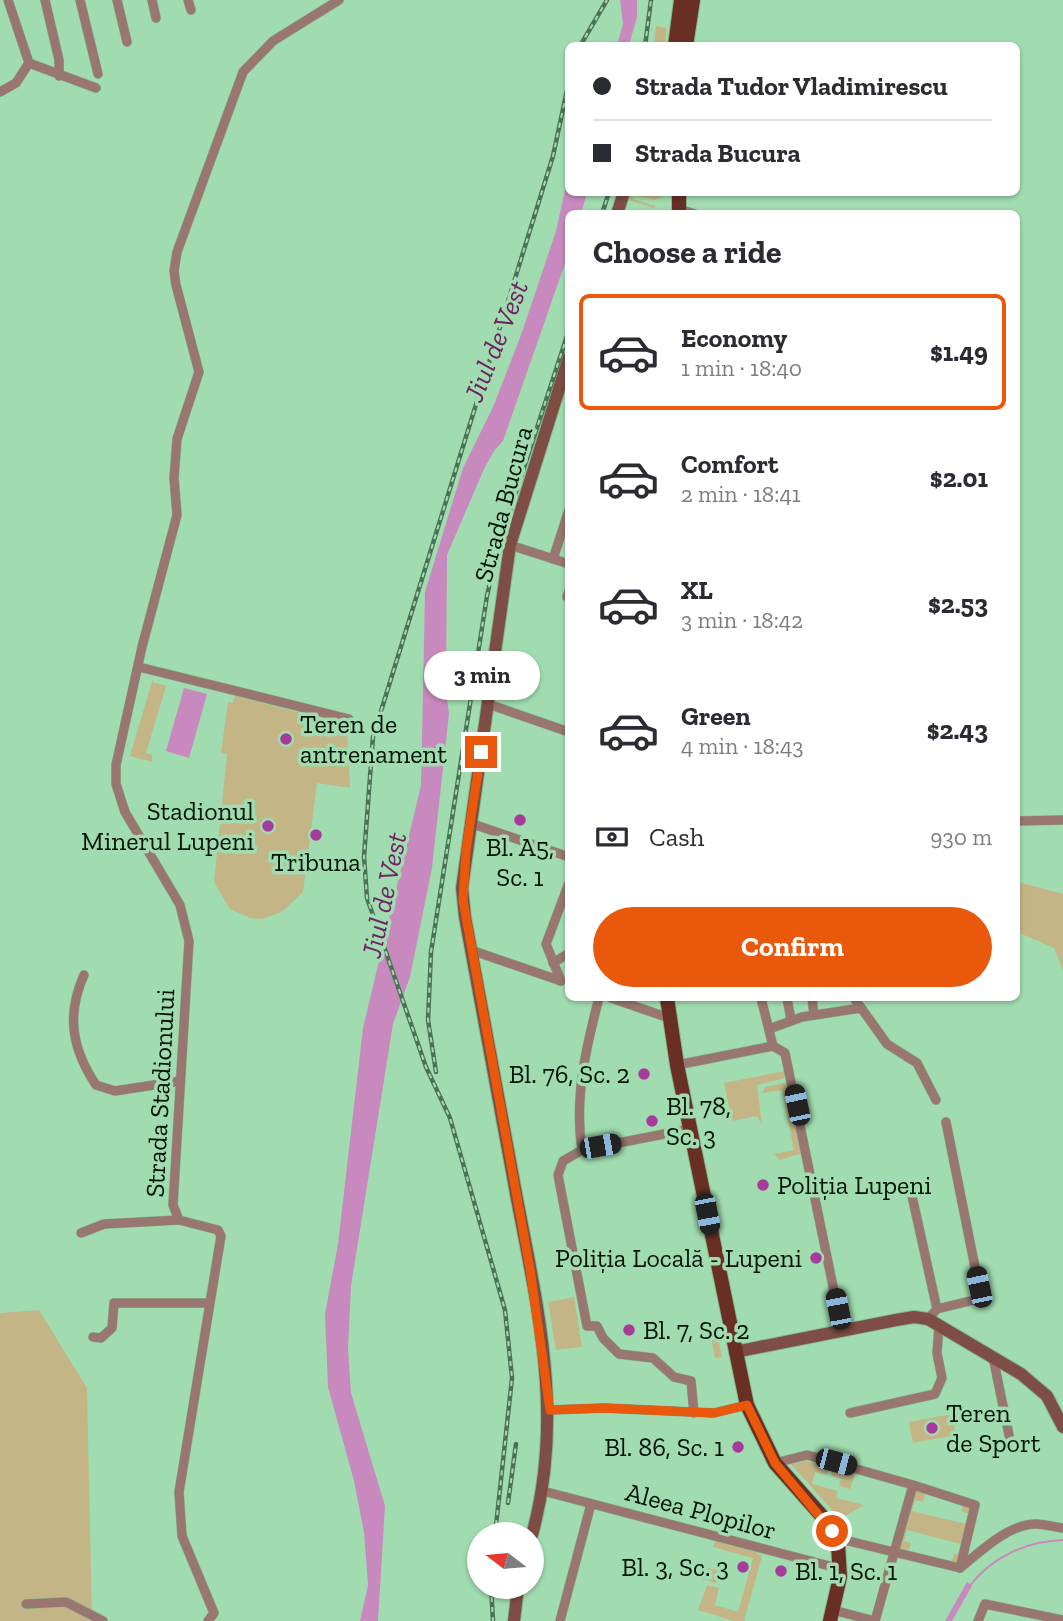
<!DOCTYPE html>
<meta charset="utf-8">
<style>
body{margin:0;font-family:"Zilla Slab",serif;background:#f7f7f7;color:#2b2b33;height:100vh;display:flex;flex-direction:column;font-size:26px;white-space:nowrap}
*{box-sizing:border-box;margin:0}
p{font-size:23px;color:#7c7c81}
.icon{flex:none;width:38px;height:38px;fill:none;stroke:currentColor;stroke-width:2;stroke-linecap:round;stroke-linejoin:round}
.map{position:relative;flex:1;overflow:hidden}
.drawer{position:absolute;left:565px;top:210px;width:455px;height:791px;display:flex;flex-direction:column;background:#fff;border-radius:10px;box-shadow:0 2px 5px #0004}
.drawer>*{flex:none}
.top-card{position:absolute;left:565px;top:42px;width:455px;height:154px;border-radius:10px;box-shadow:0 2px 5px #0004;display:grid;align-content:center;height:154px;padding:0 28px;background:#fff}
.needle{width:46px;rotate:286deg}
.buttons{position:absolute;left:467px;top:1522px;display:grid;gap:14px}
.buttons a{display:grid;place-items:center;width:77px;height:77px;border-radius:50%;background:#fff;box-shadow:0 2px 5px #0004;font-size:35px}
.end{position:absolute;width:32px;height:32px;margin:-16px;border:9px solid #ea580c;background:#fff;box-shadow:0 0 0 4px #fff}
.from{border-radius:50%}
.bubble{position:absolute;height:49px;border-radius:24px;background:#fff;box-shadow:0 2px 5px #0004;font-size:23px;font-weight:800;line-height:49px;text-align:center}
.car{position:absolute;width:21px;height:42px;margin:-21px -10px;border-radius:9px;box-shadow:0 0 5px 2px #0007;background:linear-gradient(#222 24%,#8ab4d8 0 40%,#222 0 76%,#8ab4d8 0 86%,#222 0)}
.top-card b{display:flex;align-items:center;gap:24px;height:66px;font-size:26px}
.top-card b+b{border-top:2px solid #e1e1e2}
.top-card i{width:18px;height:18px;background:#2b2b33}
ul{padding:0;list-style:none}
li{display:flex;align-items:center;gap:21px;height:116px;margin:0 14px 10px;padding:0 14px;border:4px solid transparent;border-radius:10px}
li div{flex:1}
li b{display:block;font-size:26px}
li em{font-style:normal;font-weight:800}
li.on{border-color:#ea580c}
li>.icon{width:63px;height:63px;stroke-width:1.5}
h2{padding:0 28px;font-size:32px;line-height:84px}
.pay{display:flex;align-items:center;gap:18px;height:77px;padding:0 28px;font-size:26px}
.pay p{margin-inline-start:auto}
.primary-button{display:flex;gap:14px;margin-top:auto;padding:14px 28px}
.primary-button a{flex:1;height:80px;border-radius:42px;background:#ea580c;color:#fff;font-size:28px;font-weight:800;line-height:80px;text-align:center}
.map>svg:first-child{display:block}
.green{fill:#c3b586}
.water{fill:#c88abe}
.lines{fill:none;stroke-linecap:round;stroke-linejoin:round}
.stream{stroke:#c88abe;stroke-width:2}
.street-casing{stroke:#84b891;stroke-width:10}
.secondary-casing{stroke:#84b891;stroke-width:14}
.primary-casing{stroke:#84b891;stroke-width:16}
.street{stroke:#99766f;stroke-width:9}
.secondary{stroke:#7e4d43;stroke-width:12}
.primary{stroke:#6a2f24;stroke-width:14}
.rail-casing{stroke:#4c7256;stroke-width:4.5}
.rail{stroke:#a1dcb0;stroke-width:2;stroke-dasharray:5;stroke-linecap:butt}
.route{stroke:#ea580c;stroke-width:9}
.poi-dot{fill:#a73b9b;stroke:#a1dcb0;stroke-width:2.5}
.labels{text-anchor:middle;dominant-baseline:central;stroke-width:7;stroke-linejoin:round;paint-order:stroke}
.street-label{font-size:26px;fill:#001305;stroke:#a1dcb0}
.poi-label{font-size:26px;fill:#001305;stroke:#a1dcb0;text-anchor:start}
.water-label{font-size:28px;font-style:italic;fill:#6d2364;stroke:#a1dcb0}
</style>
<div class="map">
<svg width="1063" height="1621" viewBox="0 0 1063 1621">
<rect width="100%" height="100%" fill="#a1dcb0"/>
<!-- green -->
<g class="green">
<path d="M656,26L667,28L665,45L654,44Z"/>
<path d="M632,192L658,193L662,197L654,200L634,195L633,199L655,206L654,208L629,200Z"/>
<path d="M153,678V682L166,686L146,753L152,755V762L130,756Z"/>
<path d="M235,696L347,725L350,788L317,783L303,892L282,912L262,919L250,918L230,909L214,882L227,754L221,753L228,702L233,703Z"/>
<path d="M1018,882L1063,894V970L1054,948L1017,932Z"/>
<path d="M785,1071L784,1078L757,1085L762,1125L757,1116L732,1121L724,1083Z"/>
<path d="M784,1083L788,1085L803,1153L780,1160L774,1154L794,1150L782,1090L762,1093L765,1087Z"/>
<path d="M574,1297L582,1347L556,1350L548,1302Z"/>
<path d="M39,1310L87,1388L92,1621H0V1313Z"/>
<path d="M715,1324L722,1357L715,1358L709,1325Z"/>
<path d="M952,1414L956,1435L913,1443L909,1422Z"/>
<path d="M806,1461L829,1466L827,1475L815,1472L812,1484L838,1491L836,1498L864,1505L840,1519L791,1464Z"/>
<path d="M833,1467L855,1474L850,1489L839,1486L841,1479L831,1476Z"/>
<path d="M916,1490L926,1492L923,1502L915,1500L912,1511L966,1524L969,1514L961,1511L964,1502L973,1507L958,1564L951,1563L954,1554H959L961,1544L907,1530L904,1541L911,1543L908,1552L900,1550Z"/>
<path d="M716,1540L753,1550L762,1556L744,1621H733L698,1610L707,1585L719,1588L715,1605L738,1612L753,1558L713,1547Z"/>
<path d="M694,1564L720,1571L721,1581L716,1583L690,1576L687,1568Z"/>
</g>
<!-- water -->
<g class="water">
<path d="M620,0H637V17L629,45H617L623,24Z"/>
<path d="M569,172V192L587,193L581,213L569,214V252L503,441L494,451L484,469L447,555L446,692L449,714L432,868L410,977L393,1024L351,1286L348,1349L351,1393L385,1506L378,1621H360L368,1585L364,1532L354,1481L328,1387L325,1314L338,1244L363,1028L421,785L425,592L463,468L493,407L521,335L556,231Z"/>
<path d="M184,688L207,694L189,758L166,751Z"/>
<path d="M967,1582L972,1586L952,1621H945Z"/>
</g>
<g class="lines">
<!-- stream -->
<path class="stream" d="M969,1587C991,1557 1027,1541 1063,1540"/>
<defs>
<g id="street">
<path d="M8,0L29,63L96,88"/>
<path d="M45,0L59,60V76"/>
<path d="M80,0L98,74"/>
<path d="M117,0L127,42"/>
<path d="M152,0L156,18"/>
<path d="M188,0L191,10"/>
<path d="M0,92L16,83L29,63"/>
<path d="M679,209L695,214"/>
<path d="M510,545L569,564"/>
<path d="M553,559L569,510"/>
<path d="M567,597L569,591"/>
<path d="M139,667L349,719"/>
<path d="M488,704L569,732"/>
<path d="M1017,821L1063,820"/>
<path d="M470,823L569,857"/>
<path d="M471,950L561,981"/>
<path d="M553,963L569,953"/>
<path d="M84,975C66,1015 72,1049 96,1085L115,1091L180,1081"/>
<path d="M561,981L546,944L569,883"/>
<path d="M611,998L669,1018"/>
<path d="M761,998L773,1046"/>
<path d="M787,998L791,1020"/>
<path d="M812,998L814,1015"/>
<path d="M854,998L887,1044L917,1063L936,1100"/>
<path d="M769,1029L802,1017L861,1008"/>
<path d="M677,1065L773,1046L785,1053L842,1330"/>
<path d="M690,1129L582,1150L563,1161L558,1175L587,1326H597L603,1338L619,1354L653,1358L674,1377L691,1381L694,1413"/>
<path d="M582,1150C574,1099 586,1047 599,998"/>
<path d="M910,1187L937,1309"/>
<path d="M81,1233L104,1224L179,1220"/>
<path d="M928,1319L937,1309L974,1300L980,1292L946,1122"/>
<path d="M93,1337L101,1338L112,1328L114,1303H209"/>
<path d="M993,1357L1010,1440"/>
<path d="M550,1410L604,1408L714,1413L747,1405"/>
<path d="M850,1413L935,1394L942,1378L937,1353L939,1325"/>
<path d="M775,1463L807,1455L913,1485L875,1621"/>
<path d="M913,1485L975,1505L960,1568"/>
<path d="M543,1491L841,1569"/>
<path d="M836,1538L960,1568"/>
<path d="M960,1568C980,1552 1008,1524 1036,1524C1044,1524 1054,1527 1063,1528"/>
<path d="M26,1604L66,1602L103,1621"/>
<path d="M833,1610L875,1621"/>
<path d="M208,1621L214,1613L182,1536L179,1492L221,1236L218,1230L179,1220L173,1205L189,941L180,905L125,812L116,784V765L142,647L177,515L174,478L177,439L199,372L176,285L174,271L177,252L243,72L273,41L339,0"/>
<path d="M560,1621L591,1504"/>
<path d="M978,1621L985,1604L1063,1620"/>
</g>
<g id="secondary">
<path d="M617,214L624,192"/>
<path d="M735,1352L896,1320L914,1317L928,1319L1021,1374L1047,1396L1063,1427"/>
<path d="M532,1535C564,1419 539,1314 517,1199C500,1105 482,1012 465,917L462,888L510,545L569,357"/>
<path d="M514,1621L518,1587"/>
</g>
<g id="primary">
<path d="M675,46L681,0"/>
<path d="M686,46L693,0"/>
<path d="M679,192V214"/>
<path d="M667,998L677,1065L747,1405L775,1463L828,1523L838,1544L840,1577L830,1621"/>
</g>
</defs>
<!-- street casing -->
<use href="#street" class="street-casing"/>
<!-- secondary casing -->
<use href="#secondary" class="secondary-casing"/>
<!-- primary casing -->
<use href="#primary" class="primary-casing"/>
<!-- street -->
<use href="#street" class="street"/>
<!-- secondary -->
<use href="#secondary" class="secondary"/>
<!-- primary -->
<use href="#primary" class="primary"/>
<defs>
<g id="rail">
<path d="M580,46L607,0"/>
<path d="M645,46L651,0"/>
<path d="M602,214L609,192"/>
<path d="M436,1072L428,1020L431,952L487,596L497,550L569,330"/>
<path d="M508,1503L516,1444"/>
<path d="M495,1535L512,1378L505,1310L450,1118L426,1067L367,898L364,857L373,737L553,156L569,81"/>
<path d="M491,1587L493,1621"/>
</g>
</defs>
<!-- rail casing -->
<use href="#rail" class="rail-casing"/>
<!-- rail -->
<use href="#rail" class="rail"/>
</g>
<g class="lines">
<!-- route -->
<path class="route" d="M481,752L466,850L463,900L530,1269L550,1410L604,1408L714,1413L747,1405L775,1463L832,1531"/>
</g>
<!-- markers -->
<g class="poi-dot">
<circle cx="286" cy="739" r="7"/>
<circle cx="520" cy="820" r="7"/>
<circle cx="268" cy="826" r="7"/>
<circle cx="316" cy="835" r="7"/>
<circle cx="644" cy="1074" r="7"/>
<circle cx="652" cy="1121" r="7"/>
<circle cx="763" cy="1185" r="7"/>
<circle cx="816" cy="1258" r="7"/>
<circle cx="629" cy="1330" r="7"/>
<circle cx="932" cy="1428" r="7"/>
<circle cx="738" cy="1447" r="7"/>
<circle cx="743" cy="1567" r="7"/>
<circle cx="781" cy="1571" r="7"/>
</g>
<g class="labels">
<!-- street labels -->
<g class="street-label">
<text transform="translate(503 504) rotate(-75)">Strada Bucura</text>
<text transform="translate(160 1093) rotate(-87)">Strada Stadionului</text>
<text transform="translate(701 1511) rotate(15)">Aleea Plopilor</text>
</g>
<!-- poi labels -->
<g class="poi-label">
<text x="300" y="724">Teren de<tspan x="300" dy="30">antrenament</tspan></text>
<text x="254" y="811" text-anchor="end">Stadionul<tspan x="254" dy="30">Minerul Lupeni</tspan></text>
<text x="520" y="847" text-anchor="middle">Bl. A5,<tspan x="520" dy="30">Sc. 1</tspan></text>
<text x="316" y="862" text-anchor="middle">Tribuna</text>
<text x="630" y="1074" text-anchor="end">Bl. 76, Sc. 2</text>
<text x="666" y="1106">Bl. 78,<tspan x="666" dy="30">Sc. 3</tspan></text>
<text x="777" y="1185">Poliția Lupeni</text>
<text x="802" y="1258" text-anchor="end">Poliția Locală - Lupeni</text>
<text x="643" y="1330">Bl. 7, Sc. 2</text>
<text x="946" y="1413">Teren<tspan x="946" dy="30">de Sport</tspan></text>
<text x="724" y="1447" text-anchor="end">Bl. 86, Sc. 1</text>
<text x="729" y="1567" text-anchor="end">Bl. 3, Sc. 3</text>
<text x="795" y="1571">Bl. 1, Sc. 1</text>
</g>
<!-- water labels -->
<g class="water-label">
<text transform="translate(496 341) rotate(-68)">Jiul de Vest</text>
<text transform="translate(384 895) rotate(-78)">Jiul de Vest</text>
</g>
</g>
</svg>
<div class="buttons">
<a><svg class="needle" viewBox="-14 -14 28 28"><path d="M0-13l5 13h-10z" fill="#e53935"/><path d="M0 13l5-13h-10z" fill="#7c7c81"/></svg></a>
</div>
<i class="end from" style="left:832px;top:1531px"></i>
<i class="end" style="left:481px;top:752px"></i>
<div class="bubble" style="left:424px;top:651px;width:116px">3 min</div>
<i class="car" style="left:797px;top:1105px;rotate:348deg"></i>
<i class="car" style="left:600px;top:1146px;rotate:80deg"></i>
<i class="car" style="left:707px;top:1214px;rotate:169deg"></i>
<i class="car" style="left:979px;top:1287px;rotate:348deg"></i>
<i class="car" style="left:838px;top:1309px;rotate:349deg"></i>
<i class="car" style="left:836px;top:1462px;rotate:105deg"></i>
<div class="top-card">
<b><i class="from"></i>Strada Tudor Vladimirescu</b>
<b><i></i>Strada Bucura</b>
</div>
<section class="drawer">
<h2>Choose a ride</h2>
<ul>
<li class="on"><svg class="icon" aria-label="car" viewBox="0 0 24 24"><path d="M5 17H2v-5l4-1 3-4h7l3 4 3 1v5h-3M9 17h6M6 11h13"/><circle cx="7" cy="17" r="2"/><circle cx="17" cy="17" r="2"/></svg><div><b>Economy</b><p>1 min · 18:40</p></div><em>$1.49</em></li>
<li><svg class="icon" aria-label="car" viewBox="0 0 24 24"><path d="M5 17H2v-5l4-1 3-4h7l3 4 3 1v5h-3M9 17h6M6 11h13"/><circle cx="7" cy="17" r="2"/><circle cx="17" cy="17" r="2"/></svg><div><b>Comfort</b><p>2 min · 18:41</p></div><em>$2.01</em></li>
<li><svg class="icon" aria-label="car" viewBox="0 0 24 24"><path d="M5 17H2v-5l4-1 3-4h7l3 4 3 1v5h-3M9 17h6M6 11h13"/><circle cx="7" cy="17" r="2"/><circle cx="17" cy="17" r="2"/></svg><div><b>XL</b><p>3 min · 18:42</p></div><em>$2.53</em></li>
<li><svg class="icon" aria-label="car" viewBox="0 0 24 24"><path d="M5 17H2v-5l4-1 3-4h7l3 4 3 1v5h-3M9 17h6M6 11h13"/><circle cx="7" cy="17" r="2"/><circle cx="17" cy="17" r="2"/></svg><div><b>Green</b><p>4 min · 18:43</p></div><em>$2.43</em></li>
</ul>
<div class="pay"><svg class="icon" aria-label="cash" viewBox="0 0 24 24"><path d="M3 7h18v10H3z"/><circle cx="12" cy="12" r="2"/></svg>Cash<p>930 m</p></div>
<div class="primary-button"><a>Confirm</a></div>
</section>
</div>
